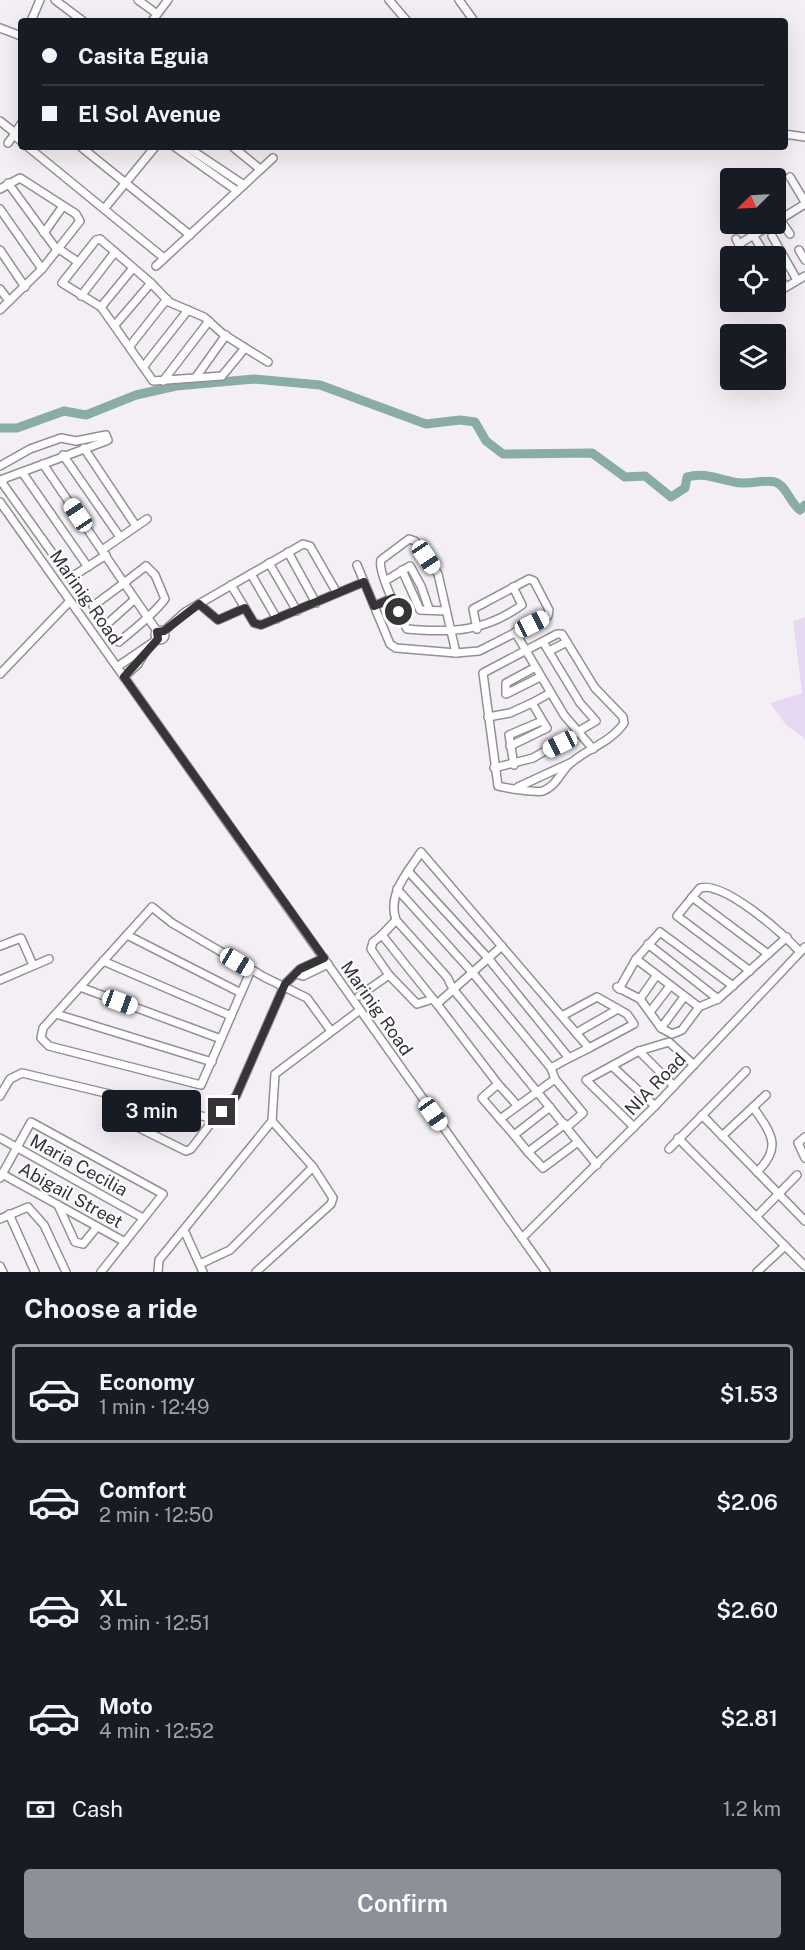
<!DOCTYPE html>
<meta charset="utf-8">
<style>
body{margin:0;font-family:"Public Sans",sans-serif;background:#242831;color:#f1f3f6;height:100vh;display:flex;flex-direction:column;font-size:22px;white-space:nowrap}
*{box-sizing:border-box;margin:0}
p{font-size:20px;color:#9ea1a6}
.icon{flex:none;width:33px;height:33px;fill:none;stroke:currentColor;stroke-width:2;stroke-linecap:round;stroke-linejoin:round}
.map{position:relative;height:1272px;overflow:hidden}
.details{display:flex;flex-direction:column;background:#171b24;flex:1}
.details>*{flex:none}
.banner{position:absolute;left:18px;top:18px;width:770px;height:132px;border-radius:6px;box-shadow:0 6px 24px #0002;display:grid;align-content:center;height:132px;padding:0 24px;background:#171b24}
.needle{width:39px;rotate:246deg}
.fabs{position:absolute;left:720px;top:168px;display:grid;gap:12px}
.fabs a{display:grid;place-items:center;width:66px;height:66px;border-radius:6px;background:#171b24;box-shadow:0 6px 24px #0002;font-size:30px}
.end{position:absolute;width:27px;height:27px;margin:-14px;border:8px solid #363437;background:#fff;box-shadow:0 0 0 3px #fff}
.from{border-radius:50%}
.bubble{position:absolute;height:42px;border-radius:6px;background:#171b24;box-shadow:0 6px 24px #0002;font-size:20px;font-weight:600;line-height:42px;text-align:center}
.car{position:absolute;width:18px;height:36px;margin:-18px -9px;border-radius:8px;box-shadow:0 0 4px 2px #0007;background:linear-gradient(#fff 24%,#345 0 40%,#fff 0 76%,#345 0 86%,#fff 0)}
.banner b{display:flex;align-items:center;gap:21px;height:57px;font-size:22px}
.banner b+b{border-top:2px solid #363941}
.banner i{width:15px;height:15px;background:#f1f3f6}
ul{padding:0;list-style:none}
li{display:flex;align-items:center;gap:18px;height:99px;margin:0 12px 9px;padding:0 12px;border:3px solid transparent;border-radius:6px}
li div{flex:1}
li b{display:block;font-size:22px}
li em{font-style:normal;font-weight:600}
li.selected{border-color:#8c9099}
li>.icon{width:54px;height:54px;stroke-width:1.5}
h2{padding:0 24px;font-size:27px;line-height:72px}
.pay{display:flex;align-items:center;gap:15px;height:66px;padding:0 24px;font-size:22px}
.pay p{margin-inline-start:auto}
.cta{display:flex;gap:12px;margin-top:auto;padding:12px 24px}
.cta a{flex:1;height:69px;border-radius:6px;background:#8c9099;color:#fff;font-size:24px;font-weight:600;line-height:69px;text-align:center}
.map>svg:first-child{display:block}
.green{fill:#e8d9f2}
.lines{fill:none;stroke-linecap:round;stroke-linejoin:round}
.river{stroke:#89aca4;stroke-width:9}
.minor-casing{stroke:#938f95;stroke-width:10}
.minor{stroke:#fff;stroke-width:7}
.route{stroke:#363437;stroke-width:8}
.labels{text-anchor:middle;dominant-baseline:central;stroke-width:4.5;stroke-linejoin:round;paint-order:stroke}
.street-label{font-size:18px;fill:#363437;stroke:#fefdff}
</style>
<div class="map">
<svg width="805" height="1272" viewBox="0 0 805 1272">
<rect width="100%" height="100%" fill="#f3eff5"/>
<!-- green -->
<path class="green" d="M805,617V739L786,725L770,703L802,693L793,621Z"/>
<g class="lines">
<!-- river -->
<path class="river" d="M0,428H17L64,411L86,415L136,395L176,386L254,379L320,385L426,424L460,420L475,422L486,441L503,454L592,453L625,477L645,476L671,497L685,488L687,477C707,471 723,482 742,483C753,484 766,479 775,482C786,485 790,503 800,510L805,505"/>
<defs>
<g id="minor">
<path d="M55,0L83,21"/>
<path d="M138,0L157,14"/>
<path d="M389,0L407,21"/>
<path d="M459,0L474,21"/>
<path d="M31,21L40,0"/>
<path d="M152,21L168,0"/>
<path d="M0,28L21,36"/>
<path d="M0,121L15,133"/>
<path d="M21,124L14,135L21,141"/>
<path d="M784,134L805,137"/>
<path d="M8,143L14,135"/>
<path d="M28,147L164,258"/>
<path d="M81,147L190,235"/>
<path d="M175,147L237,191"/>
<path d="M187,147L244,185"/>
<path d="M233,147L260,169"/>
<path d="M790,177L805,202"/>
<path d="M8,183L57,250"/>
<path d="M0,189L20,178L76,214L80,221L42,269L0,310"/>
<path d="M0,209L42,269"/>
<path d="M104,209L155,147"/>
<path d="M776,214L790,234"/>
<path d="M776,222L805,204"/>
<path d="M44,233L63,206"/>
<path d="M753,235L766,256"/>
<path d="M772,236L797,280"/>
<path d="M736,239L745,256"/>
<path d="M739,244L772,224"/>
<path d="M59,249L78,262"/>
<path d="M0,250L25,287"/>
<path d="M799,250L805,260"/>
<path d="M156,266L273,158"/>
<path d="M776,270L785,287"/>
<path d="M0,289L9,301"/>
<path d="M776,293L805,276"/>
<path d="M81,296L115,252"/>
<path d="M101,307L133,268"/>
<path d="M115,325L151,283"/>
<path d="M130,346L167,299"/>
<path d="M245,348L222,376L153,381L101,307L62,283L96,240L100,239L151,283L169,302L204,317L223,334L268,362"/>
<path d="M144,366L188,310"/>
<path d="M196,377L226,335"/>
<path d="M163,381L209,321"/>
<path d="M84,448L136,526"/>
<path d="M63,455L120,537"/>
<path d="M43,464L124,583L93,606"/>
<path d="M0,466L30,449L61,438L76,441L106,435L108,440L106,441L3,479V484L70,578L106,555"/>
<path d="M22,472L88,567"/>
<path d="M0,502L546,1272"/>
<path d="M102,550L147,519"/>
<path d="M288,552L316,603"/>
<path d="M269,563L297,611"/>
<path d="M357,565L390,644L396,648L456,653L479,651L548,616L549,610L534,581L529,579L473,609L477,629"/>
<path d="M402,570L420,610L446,611"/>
<path d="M251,574L277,619"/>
<path d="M385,581L410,566L421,586L429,609"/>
<path d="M231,585L254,623L261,625L364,582"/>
<path d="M199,604L218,620L245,608"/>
<path d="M374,606L392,598"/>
<path d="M106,625L135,599"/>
<circle cx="160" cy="635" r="5"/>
<path d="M164,631L185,612L303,544L310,546L337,593"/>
<path d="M515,632L564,715L593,749"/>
<path d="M557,634H562L595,688L623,717L624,723C611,742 589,748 572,762C561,770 557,786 543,791C538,793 505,788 498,786L483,673Z"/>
<path d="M119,642C134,629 153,615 165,599L155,575L146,566L124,583L157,631"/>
<path d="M549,651L567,642"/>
<path d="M456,653L438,574L415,541L409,539L381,560C377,571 400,617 407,629C451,633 484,632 522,605L513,587"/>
<path d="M117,667L158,639"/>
<path d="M534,668L506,683V694L540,677"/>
<path d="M0,674L70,601"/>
<path d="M124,677L138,664L147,649"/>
<path d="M488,717L510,713L532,703"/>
<path d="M510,746L547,728L532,703L550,693"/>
<path d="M514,765L509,735L542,721"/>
<path d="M494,768L533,758L596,721L580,703L543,642"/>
<path d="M518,787L570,763"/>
<path d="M408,871L488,958L569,1058L589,1048"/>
<path d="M397,889L472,972L551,1068L569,1058"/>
<path d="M692,897L768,954"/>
<path d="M396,920L382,935L437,1004"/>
<path d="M127,935L241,993"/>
<path d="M382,935L373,942L371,949L389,975L417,1004L433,999"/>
<path d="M648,944L718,999"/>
<path d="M0,946L21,938L33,965"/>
<path d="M636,959L699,1007"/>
<path d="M103,961L231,1016"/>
<path d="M251,970L201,1085L49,1046L41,1038L43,1028L152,907L172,923L264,977L307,998L331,1031"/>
<path d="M750,971L677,916L700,888C724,881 784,934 800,952"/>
<path d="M296,974L303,976L328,964"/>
<path d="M0,980L49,959"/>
<path d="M80,987L221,1039"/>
<path d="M617,987L640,999L661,1028L672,1034L682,1030L699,1007L718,999L787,937"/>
<path d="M619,989L636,959L660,932L733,986"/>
<path d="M359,996L389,975"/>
<path d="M640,999L656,976"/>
<path d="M650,1012L670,986"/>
<path d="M56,1014L212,1062"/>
<path d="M562,1016L597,997L627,1014L634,1024L589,1048L421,852C408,872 387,894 396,920L447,977L453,989L597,1165"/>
<path d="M661,1028L684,997"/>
<path d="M576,1033L618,1009"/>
<path d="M639,1051L674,1086"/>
<path d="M612,1066L655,1106"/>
<path d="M555,1079L583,1113L567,1127"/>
<path d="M498,1084L437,1004L502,946"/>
<path d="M117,1095L111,1114L186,1151L191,1149L214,1119"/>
<path d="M0,1096L10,1079L22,1073L214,1119L236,1096L285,984L300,969L324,958"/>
<path d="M753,1107C771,1133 783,1147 757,1172"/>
<path d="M702,1115L805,1221"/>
<path d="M500,1119L482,1098L498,1084L517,1105"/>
<path d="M565,1124L528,1152L543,1168L578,1142"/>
<path d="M634,1127L586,1080L639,1051L669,1042L694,1065"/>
<path d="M514,1135L500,1119L555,1079L551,1068"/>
<path d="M722,1136L766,1095"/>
<path d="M805,1137L798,1143L805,1158"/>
<path d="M0,1138L143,1218"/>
<path d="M678,1138L805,1266"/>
<path d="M669,1149L746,1071"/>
<path d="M528,1152L514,1135L550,1107"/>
<path d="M2,1174L125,1242"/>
<path d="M0,1178L31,1122L163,1194L101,1272"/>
<path d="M58,1205L75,1242L83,1244L97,1227"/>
<path d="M9,1214L35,1272"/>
<path d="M757,1216L797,1175"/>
<path d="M0,1219L28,1207L44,1225L66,1272"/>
<path d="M184,1230L203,1272"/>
<path d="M522,1238L655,1106L805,947"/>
<path d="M200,1264L230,1250L313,1167"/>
<path d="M0,1266L3,1272"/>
<path d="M158,1272L159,1260L272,1121L275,1074L360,1010"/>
<path d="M256,1272L331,1204L333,1198L313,1167L272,1121"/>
<path d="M757,1272L785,1246"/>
</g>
</defs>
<!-- minor casing -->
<use href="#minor" class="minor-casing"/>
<!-- minor -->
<use href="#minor" class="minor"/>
</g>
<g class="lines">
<!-- route -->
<path class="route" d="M222,1112L236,1096L285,984L300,969L324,958L124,677L158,639L157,632L164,631L199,604L218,620L245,608L254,623L261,625L364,582L374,606L393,598L399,612"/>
</g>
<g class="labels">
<!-- street labels -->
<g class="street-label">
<text transform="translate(86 597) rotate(55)">Marinig Road</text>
<text transform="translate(377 1008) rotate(55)">Marinig Road</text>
<text transform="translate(655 1084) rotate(-46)">NIA Road</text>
<text transform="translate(79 1165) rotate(29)">Maria Cecilia</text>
<text transform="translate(71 1195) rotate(29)">Abigail Street</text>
</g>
</g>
</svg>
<div class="fabs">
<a><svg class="needle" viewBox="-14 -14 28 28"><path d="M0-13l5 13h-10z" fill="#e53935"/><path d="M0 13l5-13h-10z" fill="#9ea1a6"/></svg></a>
<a><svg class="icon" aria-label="locate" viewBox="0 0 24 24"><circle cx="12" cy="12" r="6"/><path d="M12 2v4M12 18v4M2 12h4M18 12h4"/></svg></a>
<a><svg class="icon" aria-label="layers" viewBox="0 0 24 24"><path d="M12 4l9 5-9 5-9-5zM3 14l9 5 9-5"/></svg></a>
</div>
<i class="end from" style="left:399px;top:612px"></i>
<i class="end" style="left:222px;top:1112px"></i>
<div class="bubble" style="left:102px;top:1090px;width:99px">3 min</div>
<i class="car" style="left:78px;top:515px;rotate:326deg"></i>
<i class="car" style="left:426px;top:557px;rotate:146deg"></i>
<i class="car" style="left:532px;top:624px;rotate:63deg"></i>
<i class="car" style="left:560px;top:744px;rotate:243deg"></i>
<i class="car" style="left:237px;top:962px;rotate:121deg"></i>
<i class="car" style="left:120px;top:1002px;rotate:110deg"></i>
<i class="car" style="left:433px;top:1114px;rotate:145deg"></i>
<div class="banner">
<b><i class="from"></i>Casita Eguia</b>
<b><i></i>El Sol Avenue</b>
</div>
</div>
<section class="details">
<h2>Choose a ride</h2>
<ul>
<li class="selected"><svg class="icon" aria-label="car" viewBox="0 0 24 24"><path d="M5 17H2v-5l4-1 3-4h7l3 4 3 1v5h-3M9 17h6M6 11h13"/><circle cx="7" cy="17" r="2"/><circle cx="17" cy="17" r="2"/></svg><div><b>Economy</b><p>1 min · 12:49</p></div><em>$1.53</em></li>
<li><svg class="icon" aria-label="car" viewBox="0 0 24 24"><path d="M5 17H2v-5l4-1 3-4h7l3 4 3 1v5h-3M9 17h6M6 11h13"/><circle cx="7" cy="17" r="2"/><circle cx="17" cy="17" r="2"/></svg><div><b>Comfort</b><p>2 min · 12:50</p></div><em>$2.06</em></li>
<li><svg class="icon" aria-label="car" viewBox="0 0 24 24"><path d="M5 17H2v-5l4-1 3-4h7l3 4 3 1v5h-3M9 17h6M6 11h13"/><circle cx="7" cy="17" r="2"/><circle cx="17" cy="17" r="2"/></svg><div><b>XL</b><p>3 min · 12:51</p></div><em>$2.60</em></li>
<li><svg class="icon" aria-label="car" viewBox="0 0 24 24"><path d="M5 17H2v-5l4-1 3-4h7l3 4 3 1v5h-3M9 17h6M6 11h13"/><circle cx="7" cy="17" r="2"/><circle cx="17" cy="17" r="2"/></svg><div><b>Moto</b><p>4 min · 12:52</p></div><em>$2.81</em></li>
</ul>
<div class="pay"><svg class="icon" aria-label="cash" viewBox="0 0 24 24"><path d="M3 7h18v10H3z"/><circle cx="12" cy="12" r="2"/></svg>Cash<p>1.2 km</p></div>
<div class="cta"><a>Confirm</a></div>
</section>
